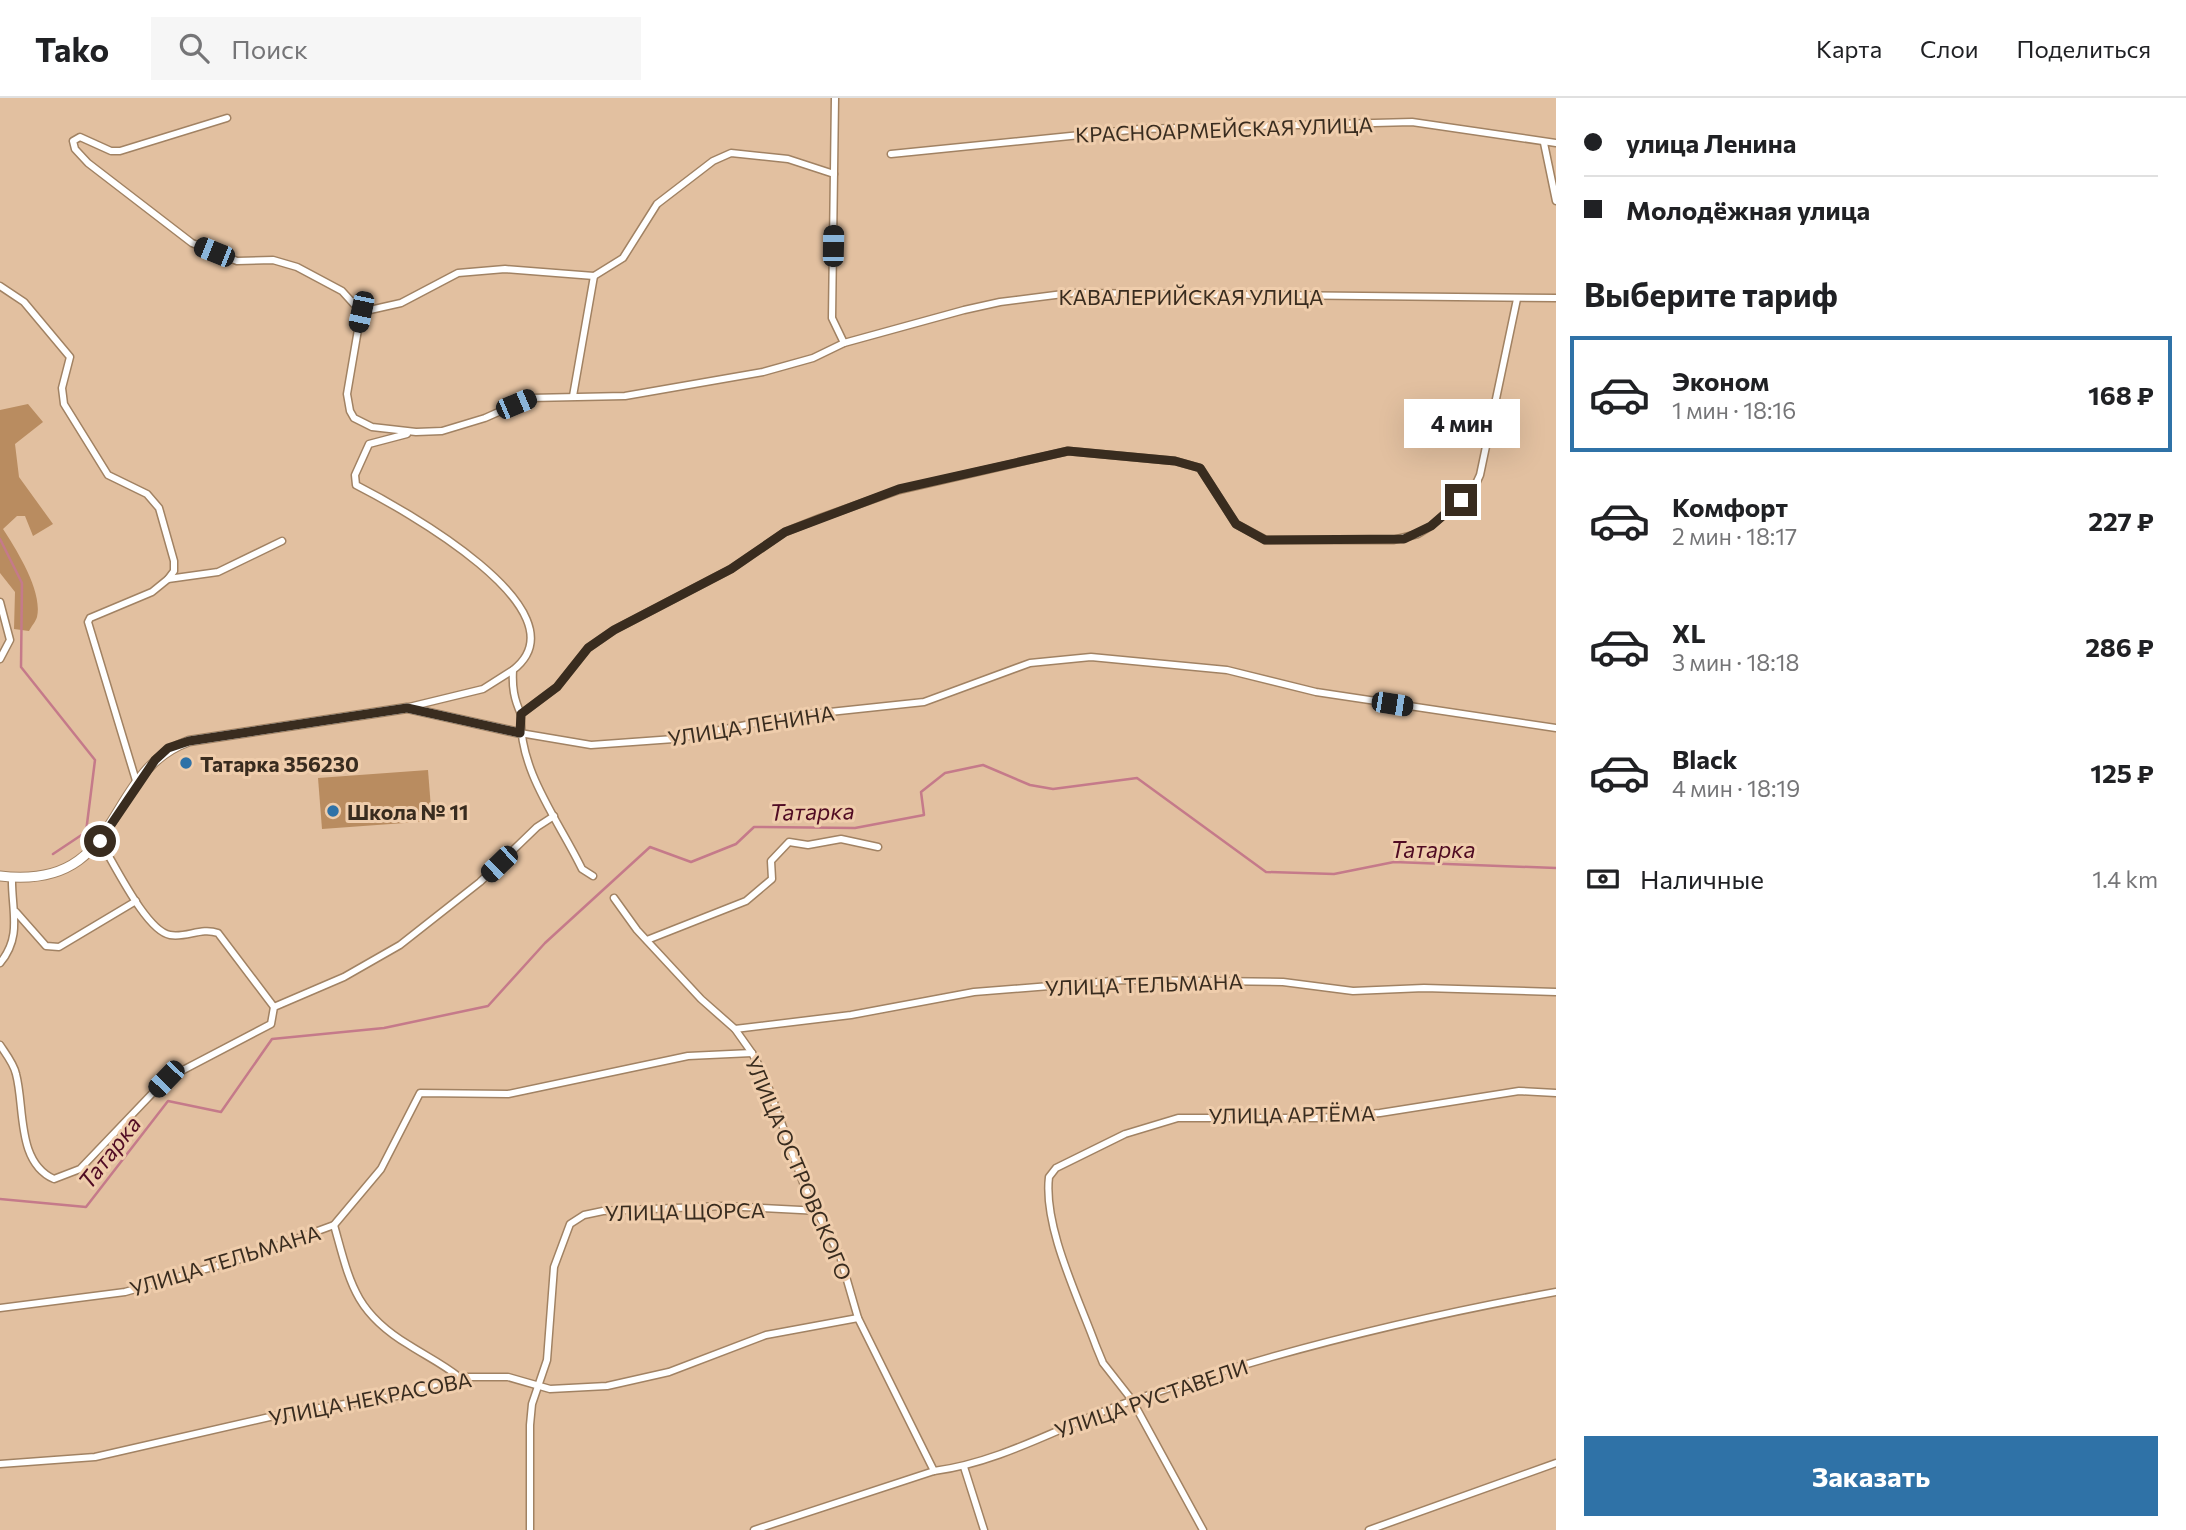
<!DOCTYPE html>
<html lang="ru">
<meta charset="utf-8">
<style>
body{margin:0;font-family:Commissioner,sans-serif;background:#f6f6f6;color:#202124;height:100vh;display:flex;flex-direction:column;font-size:26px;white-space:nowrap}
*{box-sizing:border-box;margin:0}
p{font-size:23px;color:#757577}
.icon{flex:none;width:38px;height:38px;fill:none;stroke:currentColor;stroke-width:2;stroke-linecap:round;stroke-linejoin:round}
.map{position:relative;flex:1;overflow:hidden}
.details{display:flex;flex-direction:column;background:#fff;width:630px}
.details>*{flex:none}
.top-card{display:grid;align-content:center;height:154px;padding:0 28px;background:#fff}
.end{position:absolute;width:32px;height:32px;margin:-16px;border:9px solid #392c1f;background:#fff;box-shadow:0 0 0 4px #fff}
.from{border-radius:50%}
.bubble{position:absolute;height:49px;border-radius:0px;background:#fff;box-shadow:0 7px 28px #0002;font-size:23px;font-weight:700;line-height:49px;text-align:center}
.car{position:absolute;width:21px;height:42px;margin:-21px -10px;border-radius:9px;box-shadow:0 0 5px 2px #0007;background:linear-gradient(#222 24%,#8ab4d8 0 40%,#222 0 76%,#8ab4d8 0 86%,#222 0)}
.top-card b{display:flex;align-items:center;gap:24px;height:66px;font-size:26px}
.top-card b+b{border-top:2px solid #e0e0e0}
.top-card i{width:18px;height:18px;background:#202124}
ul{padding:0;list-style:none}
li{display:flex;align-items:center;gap:21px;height:116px;margin:0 14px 10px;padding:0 14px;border:4px solid transparent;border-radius:0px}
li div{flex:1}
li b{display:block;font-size:26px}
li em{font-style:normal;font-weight:700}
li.current{border-color:#2f72a7}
li>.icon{width:63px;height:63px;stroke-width:1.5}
h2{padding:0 28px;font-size:32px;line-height:84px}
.pay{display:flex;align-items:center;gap:18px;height:77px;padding:0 28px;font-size:26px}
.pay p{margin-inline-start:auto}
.button{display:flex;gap:14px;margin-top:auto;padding:14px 28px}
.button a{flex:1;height:80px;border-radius:0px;background:#2f72a7;color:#fff;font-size:28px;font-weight:700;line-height:80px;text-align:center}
header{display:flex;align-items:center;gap:42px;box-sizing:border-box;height:98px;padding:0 35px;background:#fff;border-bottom:2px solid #e0e0e0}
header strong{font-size:33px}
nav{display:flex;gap:38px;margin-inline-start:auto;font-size:24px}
.search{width:490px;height:63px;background:#f6f6f6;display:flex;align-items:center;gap:18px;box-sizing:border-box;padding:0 24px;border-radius:0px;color:#757577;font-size:26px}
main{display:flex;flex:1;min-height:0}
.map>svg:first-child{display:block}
.green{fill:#b98c60}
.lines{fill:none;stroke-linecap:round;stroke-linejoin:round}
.stream{stroke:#c57a8a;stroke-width:2.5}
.street-casing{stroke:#a18263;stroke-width:9}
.secondary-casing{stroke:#a18263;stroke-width:11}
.street{stroke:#fff;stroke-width:6}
.secondary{stroke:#fff;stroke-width:9}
.route{stroke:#392c1f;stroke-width:9}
.poi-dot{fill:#2f72a7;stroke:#efcdac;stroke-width:2.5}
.labels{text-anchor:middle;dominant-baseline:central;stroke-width:6;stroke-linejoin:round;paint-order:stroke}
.street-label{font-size:21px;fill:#392c1f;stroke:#efcdac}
.poi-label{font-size:21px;font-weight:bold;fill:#392c1f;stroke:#efcdac;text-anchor:start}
.water-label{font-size:23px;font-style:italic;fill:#500b23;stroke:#efcdac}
</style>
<header>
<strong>Tako</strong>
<div class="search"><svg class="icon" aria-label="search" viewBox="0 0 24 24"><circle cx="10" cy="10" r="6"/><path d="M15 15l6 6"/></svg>Поиск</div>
<nav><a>Карта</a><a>Слои</a><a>Поделиться</a></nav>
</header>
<main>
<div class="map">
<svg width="1556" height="1432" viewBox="0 0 1556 1432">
<rect width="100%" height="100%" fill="#e2c0a0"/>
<!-- green -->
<g class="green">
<path d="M28,306L43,324L15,346L19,379L53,426L33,438L25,418H17L3,431C16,451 43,493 37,519C36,523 31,529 29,533L14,531L15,494L0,475V312Z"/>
<path d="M428,672L432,723L322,731L318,680Z"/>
</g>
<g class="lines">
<!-- stream -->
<g class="stream">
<path d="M0,441L22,485L21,569L95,662L86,734L53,756"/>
<path d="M0,1101L86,1109L168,1003L221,1014L272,941L384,930L488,908L545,845L650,749L691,764L736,746L754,729L855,730L924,717L921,694L945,675L983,667L1030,687L1053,691L1137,680L1266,774L1334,776L1394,764L1556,770"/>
</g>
<defs>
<g id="street">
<path d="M835,0L832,220L844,245"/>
<path d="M227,20L120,53H111L80,39L73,43L75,51L88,65L192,145L237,163L273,162L297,169L342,193L361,214L347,296L350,313L354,320L372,329L416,334L442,333L485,320L530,300L625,298L763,274L813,260L844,245L964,212L1000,204L1071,195L1556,200"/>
<path d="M1544,45L1556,103"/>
<path d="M891,56L1140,31L1412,24L1556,45"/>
<path d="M0,188L24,204L70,259L62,290L64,306L108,377L147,396L159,410L174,463V473L168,481"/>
<path d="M361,214L401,205L458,175L505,171L594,178L623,160L657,106L713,63L731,55L788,61L834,76"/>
<path d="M573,298L594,178"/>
<path d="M407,336L369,346L355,377L356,387C399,409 589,513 513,572C512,589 514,601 521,616"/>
<path d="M0,504L10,542L0,561"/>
<path d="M409,609L483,591L513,572"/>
<path d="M520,635L591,647L674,641L792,618L924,604L1030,565L1091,559L1227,572L1316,594L1556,630"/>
<path d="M137,686L88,524L90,520L152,494L168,481L218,474L282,443"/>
<path d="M100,743C114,765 146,833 170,837C187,840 201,829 218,835L274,909"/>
<path d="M593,778L582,771C559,723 518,672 521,616L557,589L588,550L614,532L731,471L785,434L820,420L899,392L1068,353L1175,363L1200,370L1236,426L1266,442H1393L1418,436L1431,428L1474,390L1480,377L1517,201"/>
<path d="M614,800L637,832L701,901L735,931L752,955L764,977L805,1090L840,1158L858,1220L934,1373"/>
<path d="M16,814L46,848L59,849L136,803"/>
<path d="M647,842L746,803L772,781L771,763L789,744L808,747L841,741L878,749"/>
<path d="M0,865C23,838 11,811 12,779"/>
<path d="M735,931L851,917L974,894L1124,882L1283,884L1353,893L1424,890L1556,894"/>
<path d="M0,947C6,956 14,966 16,976C25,1009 16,1064 54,1081L80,1071L166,981L271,926L274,909L344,879L400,847L480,784L537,729L554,718"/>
<path d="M334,1127C350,1184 354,1214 409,1247C426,1258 443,1266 459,1279"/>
<path d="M0,1210L125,1194L244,1160L334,1127L381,1071L420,995L508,996L688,958L752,955"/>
<path d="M0,1366L95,1359L287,1315L397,1298L459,1279H508L550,1291L607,1288L669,1274L766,1237L858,1220"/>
<path d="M964,1369L984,1432"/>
<path d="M530,1432V1327L532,1306L547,1262L554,1169L570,1126L584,1117L603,1113L723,1108L820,1113"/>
<path d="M754,1432L934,1373C1004,1364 1068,1324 1134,1302C1273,1254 1412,1220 1556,1194"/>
<path d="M1203,1432L1132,1302L1103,1265L1096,1248C1079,1201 1043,1129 1049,1079L1056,1070L1125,1036L1178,1020H1319L1380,1015L1519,993L1556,995"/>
<path d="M1369,1432L1556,1365"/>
</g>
<path id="secondary" d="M0,778C126,793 102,674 189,643L407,610L520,635"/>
</defs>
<!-- street casing -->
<use href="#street" class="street-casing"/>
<!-- secondary casing -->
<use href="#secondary" class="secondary-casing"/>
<!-- street -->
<use href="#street" class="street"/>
<!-- secondary -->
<use href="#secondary" class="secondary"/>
</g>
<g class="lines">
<!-- route -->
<path class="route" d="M100,743L155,662L168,650L189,643L407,610L520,635L521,616L557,589L588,550L614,532L731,471L785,434L899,391L1068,353L1175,363L1200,370L1236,426L1265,442L1404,441L1431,428L1461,402"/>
</g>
<!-- markers -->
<g class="poi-dot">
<circle cx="186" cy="665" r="7"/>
<circle cx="333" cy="713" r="7"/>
</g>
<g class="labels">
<!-- street labels -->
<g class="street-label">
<text transform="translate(1224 31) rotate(-2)">КРАСНОАРМЕЙСКАЯ УЛИЦА</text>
<text x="1191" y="198">КАВАЛЕРИЙСКАЯ УЛИЦА</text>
<text transform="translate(751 627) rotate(-9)">УЛИЦА ЛЕНИНА</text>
<text transform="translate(1144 886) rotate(-2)">УЛИЦА ТЕЛЬМАНА</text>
<text transform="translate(1292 1016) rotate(-1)">УЛИЦА АРТЁМА</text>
<text transform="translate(799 1070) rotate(67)">УЛИЦА ОСТРОВСКОГО</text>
<text transform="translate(685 1113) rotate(-1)">УЛИЦА ЩОРСА</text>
<text transform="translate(225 1162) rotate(-17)">УЛИЦА ТЕЛЬМАНА</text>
<text transform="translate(370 1300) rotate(-11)">УЛИЦА НЕКРАСОВА</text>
<text transform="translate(1151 1300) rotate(-19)">УЛИЦА РУСТАВЕЛИ</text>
</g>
<!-- poi labels -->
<g class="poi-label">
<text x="200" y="665">Татарка 356230</text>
<text x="347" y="713">Школа № 11</text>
</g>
<!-- water labels -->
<g class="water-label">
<text transform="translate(812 713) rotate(-1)">Татарка</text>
<text x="1433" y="751">Татарка</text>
<text transform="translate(109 1054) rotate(-52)">Татарка</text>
</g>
</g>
</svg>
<i class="end from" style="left:100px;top:743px"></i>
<i class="end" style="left:1461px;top:402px"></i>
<div class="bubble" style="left:1404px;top:301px;width:116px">4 мин</div>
<i class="car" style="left:833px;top:148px;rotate:1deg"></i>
<i class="car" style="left:214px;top:154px;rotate:292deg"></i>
<i class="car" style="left:361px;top:214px;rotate:192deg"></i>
<i class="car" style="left:516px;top:306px;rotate:67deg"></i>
<i class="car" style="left:1392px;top:606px;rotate:99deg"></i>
<i class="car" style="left:499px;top:766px;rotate:226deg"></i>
<i class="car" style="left:166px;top:981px;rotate:224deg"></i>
</div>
<section class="details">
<div class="top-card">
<b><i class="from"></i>улица Ленина</b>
<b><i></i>Молодёжная улица</b>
</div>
<h2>Выберите тариф</h2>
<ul>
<li class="current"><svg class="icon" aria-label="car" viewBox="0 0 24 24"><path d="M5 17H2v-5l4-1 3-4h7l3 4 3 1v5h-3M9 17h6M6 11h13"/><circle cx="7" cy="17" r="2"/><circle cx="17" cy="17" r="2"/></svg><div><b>Эконом</b><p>1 мин · 18:16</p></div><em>168 ₽</em></li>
<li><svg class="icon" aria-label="car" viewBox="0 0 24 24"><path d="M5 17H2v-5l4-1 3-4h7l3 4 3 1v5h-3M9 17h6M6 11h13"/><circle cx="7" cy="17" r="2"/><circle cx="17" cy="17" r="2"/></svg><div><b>Комфорт</b><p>2 мин · 18:17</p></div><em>227 ₽</em></li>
<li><svg class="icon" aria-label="car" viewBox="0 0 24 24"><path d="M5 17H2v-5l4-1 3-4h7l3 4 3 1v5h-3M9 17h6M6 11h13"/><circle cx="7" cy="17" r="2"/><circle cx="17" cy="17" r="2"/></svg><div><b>XL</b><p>3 мин · 18:18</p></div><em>286 ₽</em></li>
<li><svg class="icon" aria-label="car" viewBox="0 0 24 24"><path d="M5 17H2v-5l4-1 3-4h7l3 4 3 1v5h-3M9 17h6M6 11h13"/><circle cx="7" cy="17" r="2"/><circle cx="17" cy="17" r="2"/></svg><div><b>Black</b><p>4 мин · 18:19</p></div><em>125 ₽</em></li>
</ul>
<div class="pay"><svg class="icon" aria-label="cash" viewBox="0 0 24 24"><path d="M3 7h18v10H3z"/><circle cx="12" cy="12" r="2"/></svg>Наличные<p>1.4 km</p></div>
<div class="button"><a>Заказать</a></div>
</section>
</main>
